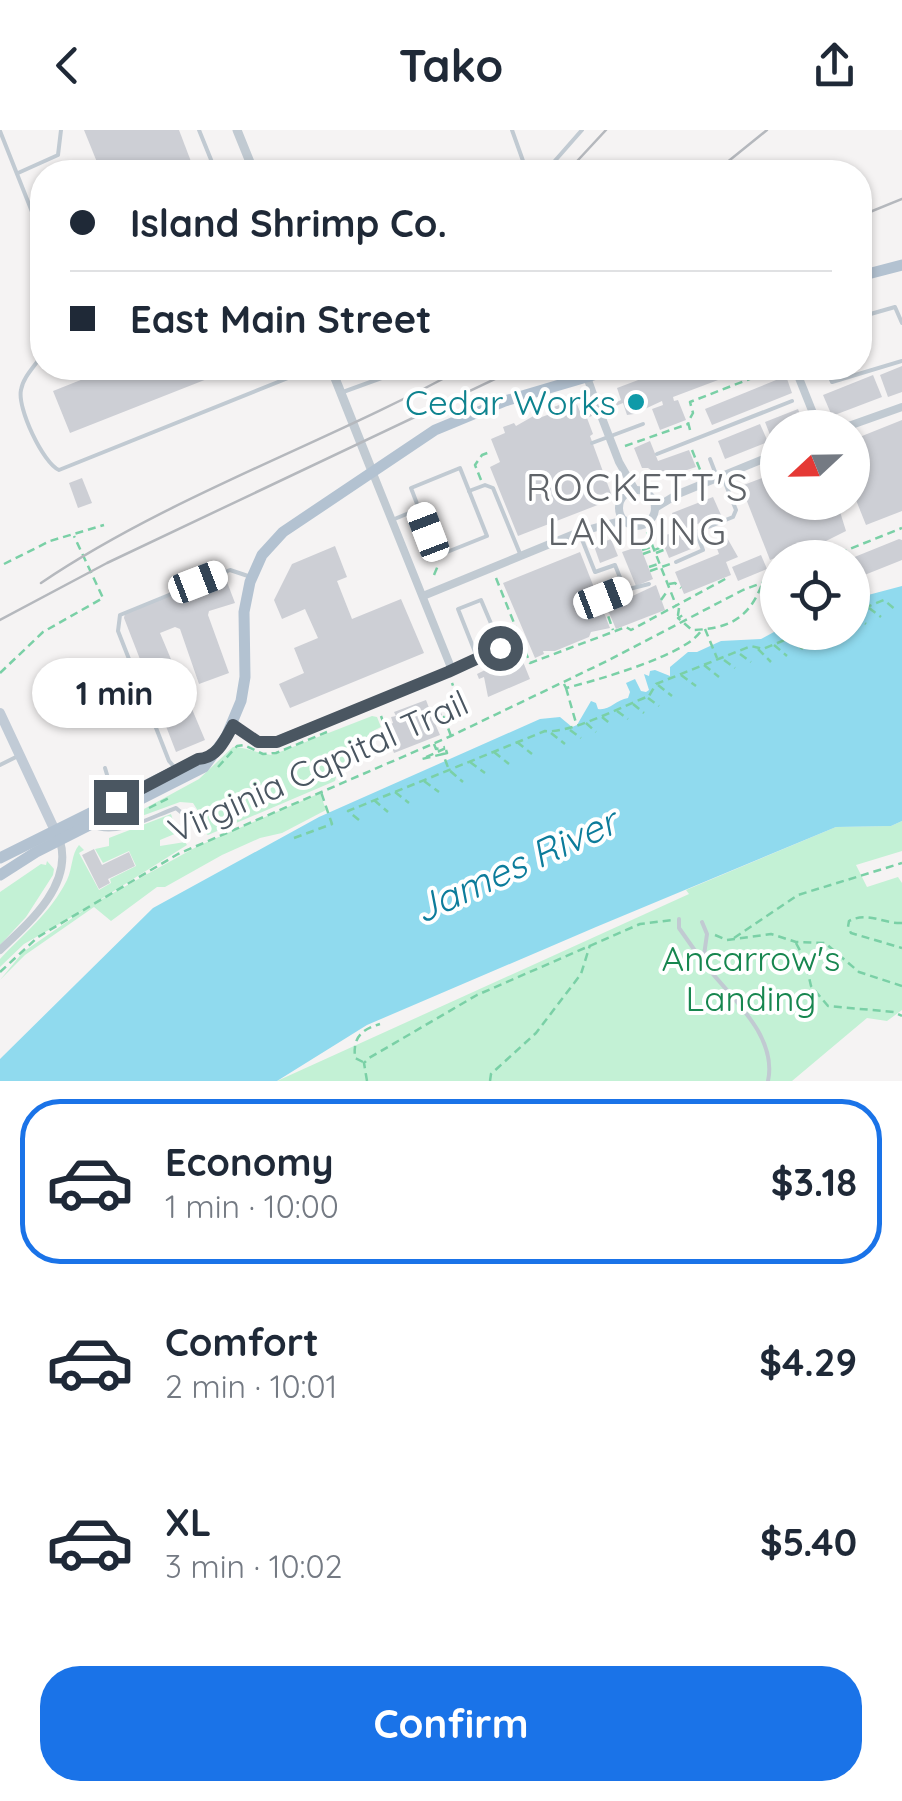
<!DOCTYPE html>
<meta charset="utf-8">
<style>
body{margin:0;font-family:Quicksand,sans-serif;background:#f2f2f3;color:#1f2937;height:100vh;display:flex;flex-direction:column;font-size:38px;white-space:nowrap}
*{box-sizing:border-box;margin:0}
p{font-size:32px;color:#747a83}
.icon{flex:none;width:55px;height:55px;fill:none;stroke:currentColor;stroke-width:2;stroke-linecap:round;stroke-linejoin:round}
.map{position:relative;height:951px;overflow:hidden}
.sheet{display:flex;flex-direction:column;background:#fff;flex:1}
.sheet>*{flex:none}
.guide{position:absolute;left:30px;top:30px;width:842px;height:220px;border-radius:40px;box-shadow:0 2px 8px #0004;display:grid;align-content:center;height:220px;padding:0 40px;background:#fff}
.needle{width:65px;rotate:248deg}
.buttons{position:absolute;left:760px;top:280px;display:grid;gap:20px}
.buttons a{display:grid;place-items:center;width:110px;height:110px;border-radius:50%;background:#fff;box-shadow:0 2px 8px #0004;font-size:50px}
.end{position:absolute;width:45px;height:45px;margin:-22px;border:12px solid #4a5661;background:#fff;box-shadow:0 0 0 5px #fff}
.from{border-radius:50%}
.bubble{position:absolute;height:70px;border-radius:35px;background:#fff;box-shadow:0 2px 8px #0004;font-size:32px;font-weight:700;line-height:70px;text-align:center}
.car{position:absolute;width:30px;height:60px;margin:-30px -15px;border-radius:12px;box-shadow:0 0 8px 2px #0007;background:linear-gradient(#fff 24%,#345 0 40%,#fff 0 76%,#345 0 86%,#fff 0)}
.guide b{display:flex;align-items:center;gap:35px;height:95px;font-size:38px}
.guide b+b{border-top:2px solid #e0e1e3}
.guide i{width:25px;height:25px;background:#1f2937}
ul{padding:18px 0 0;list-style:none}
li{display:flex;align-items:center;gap:30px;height:165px;margin:0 20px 15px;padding:0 20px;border:5px solid transparent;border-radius:40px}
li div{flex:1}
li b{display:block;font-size:38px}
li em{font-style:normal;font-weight:700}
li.on{border-color:#1a73e8}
li>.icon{width:90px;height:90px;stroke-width:1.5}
.cta{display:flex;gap:20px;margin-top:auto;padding:20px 40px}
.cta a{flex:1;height:115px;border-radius:40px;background:#1a73e8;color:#fff;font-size:40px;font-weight:700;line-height:115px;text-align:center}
header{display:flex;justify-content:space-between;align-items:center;height:130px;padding:0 40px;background:#fff;font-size:45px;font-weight:700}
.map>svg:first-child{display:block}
.green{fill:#c3f1d5}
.water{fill:#90daee}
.building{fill:#cdcfd5}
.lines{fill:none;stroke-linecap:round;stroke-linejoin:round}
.path{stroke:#7ad0a6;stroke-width:2.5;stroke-dasharray:8 5;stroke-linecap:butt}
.service{stroke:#c1cad2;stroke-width:4}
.minor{stroke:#c1cad2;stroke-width:8}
.tertiary{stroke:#c1cad2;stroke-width:9}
.secondary{stroke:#c1cbd6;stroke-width:10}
.primary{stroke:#b3c2d1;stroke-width:11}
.rail{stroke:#b5b8bd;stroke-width:2.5}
.route{stroke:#4a5661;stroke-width:12}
.culture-dot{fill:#0f9aa8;stroke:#fff;stroke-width:4}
.labels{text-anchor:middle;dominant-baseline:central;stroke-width:8;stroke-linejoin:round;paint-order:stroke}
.culture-label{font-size:35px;fill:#0d838f;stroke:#fff;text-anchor:end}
.street-label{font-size:35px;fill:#4a5661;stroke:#fff}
.park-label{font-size:35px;fill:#17864f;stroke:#fff}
.neighbourhood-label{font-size:38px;letter-spacing:2.5px;fill:#5f6368;stroke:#fff}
.water-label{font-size:38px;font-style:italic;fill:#0c7c9b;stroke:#fff}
</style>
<header><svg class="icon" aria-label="back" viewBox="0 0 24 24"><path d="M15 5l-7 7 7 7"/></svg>Tako<svg class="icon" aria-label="share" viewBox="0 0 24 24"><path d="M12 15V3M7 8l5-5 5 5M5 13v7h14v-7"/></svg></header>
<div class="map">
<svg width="902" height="951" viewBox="0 0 902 951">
<rect width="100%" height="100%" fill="#f5f3f3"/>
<!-- green -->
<g class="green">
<path d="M372,586L377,587L381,597L369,603L376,620L348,631V635L338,640L335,651L208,705L205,703V692L193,673L180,672L109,698L199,649L233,617C247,617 258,624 272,625Z"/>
<path d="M320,663L326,680L282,703L260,708L222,725L165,757H157L111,791L94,777L25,825L0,850L23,822L84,780L24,814L0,837V829C24,803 50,784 67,750C73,737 71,725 79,715L84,720L79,723L99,760L111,753L110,749L136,736L129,721L103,733L95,719L109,716V708L171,684L177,703L160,710V716L185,712L187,715L95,773L198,716Z"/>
<path d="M902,691V721L856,735L867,757L898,747L902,753V880L887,891L867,888L792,951H277L689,764L686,760L836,697L891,696Z"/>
<path d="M47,731L54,739L53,745L26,787L0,815V762L41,734L46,735Z"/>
</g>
<!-- water -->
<path class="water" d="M902,456V691L891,696L836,697L596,797L367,895L277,951H0V929L153,778L319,687L540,589L560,587L572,597L577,595L591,571L596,573L598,579C609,581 616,570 628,568L630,562L626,553L635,549L641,561L646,562L649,560L644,544L649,546L650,541L655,540L670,546V537L688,522H697L721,511L761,509L774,502H852L853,469Z"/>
<!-- building -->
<g class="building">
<path d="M84,0H179L195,42H101Z"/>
<path d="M902,236V262L888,267L880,245Z"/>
<path d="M105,238H235L70,303L53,261L106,240Z"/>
<path d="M670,238H750L673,267L674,271L678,270L686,290L660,300L652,279L663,275L662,271L634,284L627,285L623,273L587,288L593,304L590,306L613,369L518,406L490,337L500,332L491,309L505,303L503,297L514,293L516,296L537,284L539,288L550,284L548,279L559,275L560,279L576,272L581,284L619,271L621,270L617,258Z"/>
<path d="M873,245L882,267L832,286L823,265Z"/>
<path d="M786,246L792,263L712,295L705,279Z"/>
<path d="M798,279L805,298H778V308L772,310L765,292Z"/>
<path d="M902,290V381L866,395L852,360V310Z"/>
<path d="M760,294L768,312L725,329L718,311Z"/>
<path d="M650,311L658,331L689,320L696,337L663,348L648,338H642L634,318Z"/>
<path d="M778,342V372H837L846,401L804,422H790L770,430L741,356Z"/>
<path d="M82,348L92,373L78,378L69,353Z"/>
<path d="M713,367L721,385L679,401L672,383Z"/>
<path d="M679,402L682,410L689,409L691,419L669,428L660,406Z"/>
<path d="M726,406L738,427L726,432L731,445L684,464L675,442L719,424L714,410Z"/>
<path d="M611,409L618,426L600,433L594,416Z"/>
<path d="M899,409L902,410V430L852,450V428Z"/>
<path d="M335,416L347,447L337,451L352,489L401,469L424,523L290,578L279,554L304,543L294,518L318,508L305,479L282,489L274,470L292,434Z"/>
<path d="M640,416L653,449L636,456L622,422Z"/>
<path d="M580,422L610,498L591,502L589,507L555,521H543L544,524L535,528L503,453Z"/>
<path d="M761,425L767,439L738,451L732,437Z"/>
<path d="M224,444L235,473L209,481L208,485L229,543L199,554L180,499L175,497L160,503L205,610L176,622L124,488L125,483Z"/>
<path d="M656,455L665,480L616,499L607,478Z"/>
<path d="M513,507L530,549L488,567L484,547L479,549L477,544L509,528L505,511Z"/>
<path d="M426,570L431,583L440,580L442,585L433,589L440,605L394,623L389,610L393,609L388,595L393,593L391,587L396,586L394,582Z"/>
<path d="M94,719L102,735L129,722L135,736L108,749L110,753L99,759L82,725Z"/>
</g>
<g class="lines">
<!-- path -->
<g class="path">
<path d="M690,300L688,292L693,283L690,272L778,238"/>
<path d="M625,316L688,294"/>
<path d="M692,320L701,342"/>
<path d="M481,350L475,335L482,325L490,322"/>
<path d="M647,402L676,475"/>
<path d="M642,420L651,417"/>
<path d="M656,423L666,419"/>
<path d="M643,424L665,416"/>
<path d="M827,428L902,398"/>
<path d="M4,434L50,411L104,395"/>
<path d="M649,437L658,434"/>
<path d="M650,441L670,434"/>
<path d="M434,445L439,433"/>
<path d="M496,448L530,533L626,497L631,500L727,448"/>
<path d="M669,454L675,453L681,458"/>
<path d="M661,470L668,460"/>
<path d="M604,474L613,500"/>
<path d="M679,478L678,485H683L678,488L692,500C728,499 749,489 762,454"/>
<path d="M869,478L881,487"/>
<path d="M852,483L884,470L897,481"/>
<path d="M855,485L866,494"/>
<path d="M705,499L717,528"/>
<path d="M806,502L818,512"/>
<path d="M829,502L834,507"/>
<path d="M789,509L803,519"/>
<path d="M774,515L787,526"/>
<path d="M758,519L771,532"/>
<path d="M740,524L751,532"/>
<path d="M724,530L735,538"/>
<path d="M704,535L719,547"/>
<path d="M0,543L43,502L103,468L74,406"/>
<path d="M681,545L696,556"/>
<path d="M564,554L566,558C594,551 691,524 702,499"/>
<path d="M658,555L672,566"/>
<path d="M566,558L576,593"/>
<path d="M648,568L659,576"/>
<path d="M633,574L644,583"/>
<path d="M617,581L628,589"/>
<path d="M381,586L387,602"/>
<path d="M602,587L612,595"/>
<path d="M586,593L596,602"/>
<path d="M570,600L581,608"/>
<path d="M551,603L565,614"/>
<path d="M451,606L444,587L462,579L452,553"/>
<path d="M517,612L532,624"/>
<path d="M434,614L436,619L445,617"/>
<path d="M446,620L447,623L443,624L449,640L463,652"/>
<path d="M494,622L509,634"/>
<path d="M443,624L422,629L446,618"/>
<path d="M470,632L485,643"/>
<path d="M218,637L237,616L244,615L263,624L276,623L327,602"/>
<path d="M424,651L439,662"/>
<path d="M395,662L409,673"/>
<path d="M374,670L388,682"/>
<path d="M149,678L169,668"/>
<path d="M359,690L348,681L545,601C570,604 623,576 649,566L656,554L751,516L763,519L804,502"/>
<path d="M294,708L332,694L321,662"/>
<path d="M902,793C883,794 868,781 849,791L848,797L851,803L902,818"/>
<path d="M715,805L727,810L771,804L796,812L825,813L859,842L902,856"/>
<path d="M734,808L798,765L902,733"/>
<path d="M796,813L805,830L811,856L828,876L894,882L902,886"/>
<path d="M0,842L38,807L178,724L451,606L607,531L743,460L778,447"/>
<path d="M363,932L355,928C353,908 360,900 380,894"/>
<path d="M367,951L364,933L369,928L477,865L640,794L673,790"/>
<path d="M490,951L491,944L536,903L581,844L590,815"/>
</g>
<!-- service -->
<g class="service">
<path d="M199,0L216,42"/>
<path d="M512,0L527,42"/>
<path d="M0,1L42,107"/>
<path d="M535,42L553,33L582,0"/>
<path d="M18,43L58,25L61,0"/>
<path d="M860,187L895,177L902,193"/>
<path d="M42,225C35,236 23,247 21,260C17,278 43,333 59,340L313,238"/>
<path d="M826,238L832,252L902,231"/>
<path d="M343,262L409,238"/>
<path d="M592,313L643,294"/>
<path d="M657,324L792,271"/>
<path d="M710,329L717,347"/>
<path d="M469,361L485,355L493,358L521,426"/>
<path d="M392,390L419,379L437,426L487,406L460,338L411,358L419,379"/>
<path d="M579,402L595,442L615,435L625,460L603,468"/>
<path d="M676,432L703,420L696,402L733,387L736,380L722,345"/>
<path d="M625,460L649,454"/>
<path d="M451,538L501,517L481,470L458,479L477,527"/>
<path d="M0,635L20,625"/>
<path d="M105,638L114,668"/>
<path d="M176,639L169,631L118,501L120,485L230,440L251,447"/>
<path d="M92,696C116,708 151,687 176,678L189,689"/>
<path d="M679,789V798L703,832"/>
<path d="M702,792L707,804L703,832C729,866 778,905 768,951"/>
</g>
<!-- minor -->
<g class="minor">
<path d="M795,238L819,298"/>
<path d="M587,247L598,278"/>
<path d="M600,283L619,332L635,360"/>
<path d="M843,298L902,277"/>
<circle cx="637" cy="378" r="18"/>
<path d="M655,378L678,364L778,323"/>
<path d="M423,466L579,402L624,390"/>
<path d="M233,595L258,612L270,613L452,540L372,341"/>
<path d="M0,820C29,793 73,755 60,711"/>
</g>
<!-- tertiary -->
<g class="tertiary">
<path d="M237,0L254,42"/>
<path d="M331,238L372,341"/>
</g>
<!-- secondary -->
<path class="secondary" d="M0,583L57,705"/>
<!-- primary -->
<g class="primary">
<path d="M860,146L902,135"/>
<path d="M0,728L199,629L208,628"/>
<path d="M0,745L36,722L204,637L226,607L241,571L245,547L244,482L250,452L262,425L283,402L435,300L505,271L617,238"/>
</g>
<!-- rail -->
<g class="rail">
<path d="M567,42L606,0"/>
<path d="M715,42L767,0"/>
<path d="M860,86L902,69"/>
<path d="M41,453C170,366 327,313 463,238"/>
<path d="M0,490L107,433L518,238"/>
</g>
</g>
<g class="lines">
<!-- route -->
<path class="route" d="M116,672L198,629C217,628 225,610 233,595L258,612H277L448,542L500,518"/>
</g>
<!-- markers -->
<circle class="culture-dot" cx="636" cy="272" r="10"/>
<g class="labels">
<!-- culture labels -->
<g class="culture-label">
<text x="616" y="272">Cedar Works</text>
</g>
<!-- street labels -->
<g class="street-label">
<text transform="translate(318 636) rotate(-24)">Virginia Capital Trail</text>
</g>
<!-- park labels -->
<g class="park-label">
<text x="751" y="828">Ancarrow's<tspan x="751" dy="40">Landing</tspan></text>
</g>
<!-- neighbourhood labels -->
<g class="neighbourhood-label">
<text x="638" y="357">ROCKETT'S<tspan x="638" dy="44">LANDING</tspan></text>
</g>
<!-- water labels -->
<g class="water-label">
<text transform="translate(515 735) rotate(-25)">James River</text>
</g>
</g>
</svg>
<div class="buttons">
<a><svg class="needle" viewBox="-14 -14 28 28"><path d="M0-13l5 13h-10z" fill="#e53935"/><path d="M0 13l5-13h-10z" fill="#747a83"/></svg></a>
<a><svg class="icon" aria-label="locate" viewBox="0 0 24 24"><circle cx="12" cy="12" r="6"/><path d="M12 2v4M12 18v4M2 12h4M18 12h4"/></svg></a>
</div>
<i class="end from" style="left:500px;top:518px"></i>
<i class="end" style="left:116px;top:672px"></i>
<div class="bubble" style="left:32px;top:528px;width:165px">1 min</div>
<i class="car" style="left:428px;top:402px;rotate:339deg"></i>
<i class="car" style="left:198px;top:452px;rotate:69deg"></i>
<i class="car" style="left:603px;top:468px;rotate:69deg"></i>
<div class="guide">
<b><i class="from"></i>Island Shrimp Co.</b>
<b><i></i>East Main Street</b>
</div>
</div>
<section class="sheet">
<ul>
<li class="on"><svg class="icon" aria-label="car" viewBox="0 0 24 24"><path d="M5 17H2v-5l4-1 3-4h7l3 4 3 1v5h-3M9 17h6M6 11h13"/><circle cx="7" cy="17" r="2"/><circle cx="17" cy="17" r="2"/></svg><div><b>Economy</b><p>1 min · 10:00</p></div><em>$3.18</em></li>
<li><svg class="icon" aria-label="car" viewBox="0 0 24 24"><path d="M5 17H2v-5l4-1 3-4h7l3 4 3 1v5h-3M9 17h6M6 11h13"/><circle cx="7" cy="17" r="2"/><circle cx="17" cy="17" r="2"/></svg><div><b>Comfort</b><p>2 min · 10:01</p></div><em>$4.29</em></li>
<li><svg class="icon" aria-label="car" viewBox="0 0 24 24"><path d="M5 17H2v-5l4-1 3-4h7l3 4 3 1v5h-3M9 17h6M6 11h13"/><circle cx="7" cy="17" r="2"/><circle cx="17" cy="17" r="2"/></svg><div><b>XL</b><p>3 min · 10:02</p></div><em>$5.40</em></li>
</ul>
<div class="cta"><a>Confirm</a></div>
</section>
